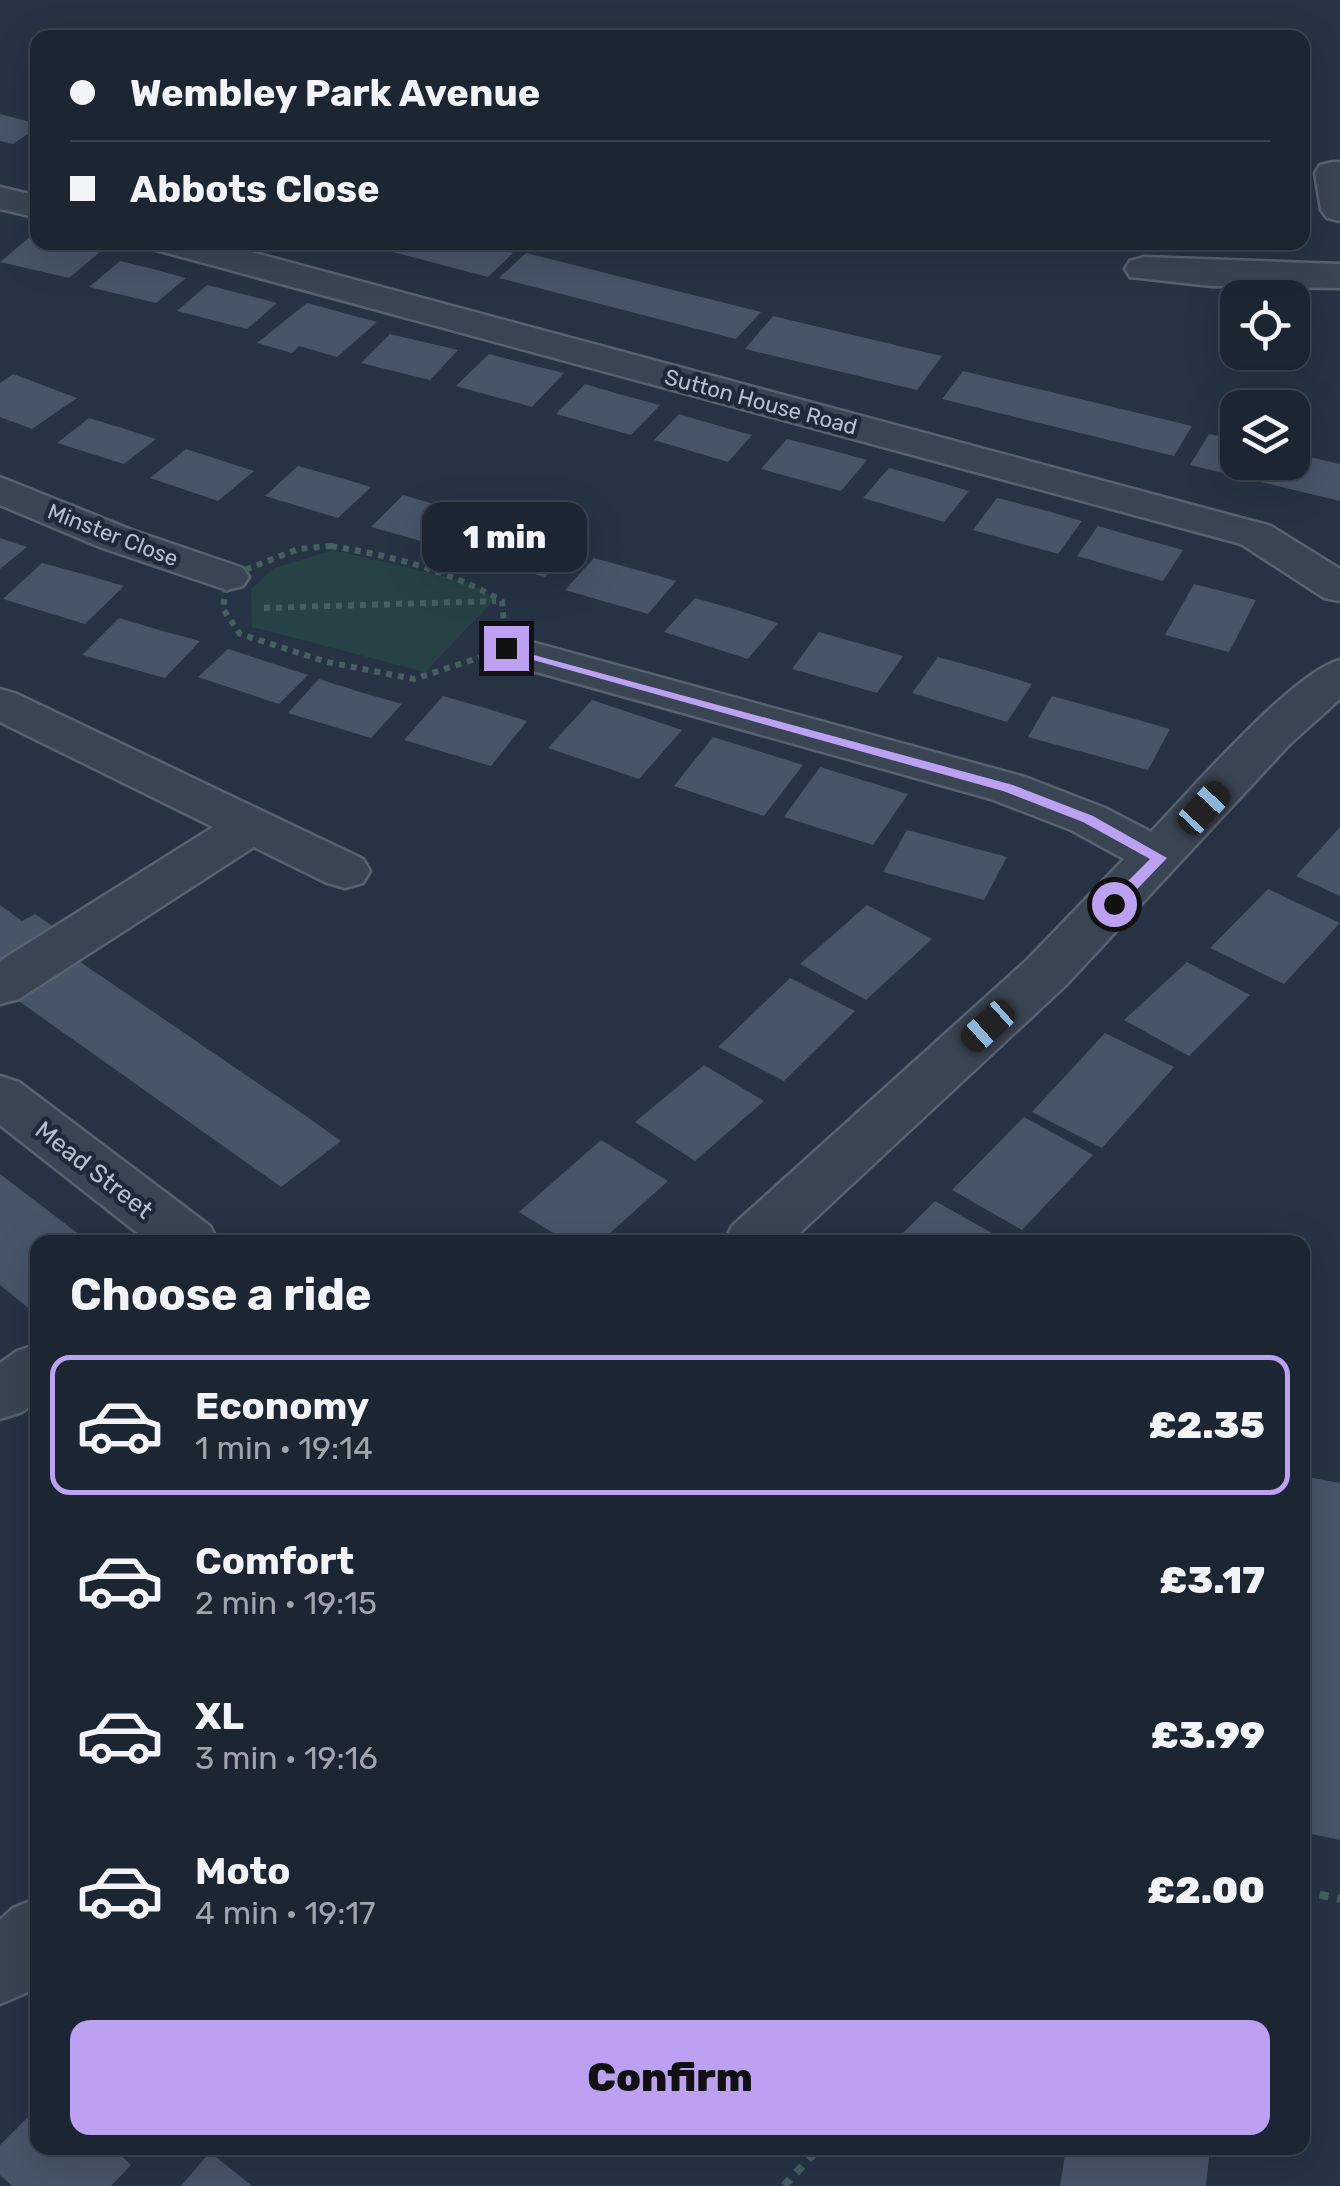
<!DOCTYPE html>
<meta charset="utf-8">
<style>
body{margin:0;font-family:Rubik,sans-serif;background:#29323f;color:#f1f3f6;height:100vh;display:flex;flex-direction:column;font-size:38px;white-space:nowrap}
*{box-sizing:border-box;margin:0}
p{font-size:32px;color:#a0a5ac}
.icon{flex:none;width:55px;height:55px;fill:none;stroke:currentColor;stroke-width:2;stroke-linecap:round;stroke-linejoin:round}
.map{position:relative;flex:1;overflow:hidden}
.sheet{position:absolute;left:30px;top:1235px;width:1280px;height:920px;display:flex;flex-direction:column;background:#1c2633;border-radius:20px;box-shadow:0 10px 40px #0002,0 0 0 2px #3a434e}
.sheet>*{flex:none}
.guide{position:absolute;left:30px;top:30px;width:1280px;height:220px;border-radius:20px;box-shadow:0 10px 40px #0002,0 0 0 2px #3a434e;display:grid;align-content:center;height:220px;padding:0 40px;background:#1c2633}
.buttons{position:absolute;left:1220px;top:280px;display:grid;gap:20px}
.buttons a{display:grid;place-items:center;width:90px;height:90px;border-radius:20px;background:#1c2633;box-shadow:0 10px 40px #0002,0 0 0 2px #3a434e;font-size:50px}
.end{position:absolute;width:45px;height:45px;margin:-22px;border:12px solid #bca0f2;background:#111;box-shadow:0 0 0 5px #111}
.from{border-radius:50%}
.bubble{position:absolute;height:70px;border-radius:20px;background:#1c2633;box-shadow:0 10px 40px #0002,0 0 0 2px #3a434e;font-size:32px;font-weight:800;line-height:70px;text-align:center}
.car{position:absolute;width:30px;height:60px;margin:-30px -15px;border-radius:12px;box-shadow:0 0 8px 2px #0007;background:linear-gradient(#222 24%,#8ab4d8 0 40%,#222 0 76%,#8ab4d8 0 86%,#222 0)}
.guide b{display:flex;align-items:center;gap:35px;height:95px;font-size:38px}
.guide b+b{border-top:2px solid #3a434e}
.guide i{width:25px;height:25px;background:#f1f3f6}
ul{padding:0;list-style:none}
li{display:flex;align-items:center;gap:30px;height:140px;margin:0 20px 15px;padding:0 20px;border:5px solid transparent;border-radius:20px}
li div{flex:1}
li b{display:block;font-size:38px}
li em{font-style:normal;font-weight:800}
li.selected{border-color:#bca0f2}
li>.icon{width:90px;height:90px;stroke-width:1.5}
h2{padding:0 40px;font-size:45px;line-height:120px}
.action{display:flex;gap:20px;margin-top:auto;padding:20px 40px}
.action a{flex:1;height:115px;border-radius:20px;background:#bca0f2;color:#111;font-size:40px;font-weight:800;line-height:115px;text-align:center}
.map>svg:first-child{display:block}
.green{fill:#274245}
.building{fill:#465568}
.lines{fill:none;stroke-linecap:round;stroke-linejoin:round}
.minor-casing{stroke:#586371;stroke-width:5}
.path-far1{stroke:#465f61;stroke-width:6;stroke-dasharray:6 6;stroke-linecap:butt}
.path{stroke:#465f61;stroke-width:8;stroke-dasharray:9 9;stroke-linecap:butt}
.minor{fill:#3a4553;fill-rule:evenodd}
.route{fill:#bca0f2}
.labels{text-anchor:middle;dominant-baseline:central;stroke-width:9;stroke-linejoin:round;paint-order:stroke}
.far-street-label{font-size:22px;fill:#b7c0cd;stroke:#1e2a39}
.street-label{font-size:25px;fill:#b7c0cd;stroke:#1e2a39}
</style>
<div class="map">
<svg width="1340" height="2186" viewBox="0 0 1340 2186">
<rect width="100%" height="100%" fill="#253344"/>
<!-- green -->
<path class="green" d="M333,550L471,583L495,599L425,672L252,627L251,589L274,568Z"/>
<!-- building -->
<g class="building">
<path d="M0,114L38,124V127L13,144L0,141Z"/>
<path d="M31,236L38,237V242H60L100,252L69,278L0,262Z"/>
<path d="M355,242H469L513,253L488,277Z"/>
<path d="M1217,242H1276V251L1217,245Z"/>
<path d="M526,253L681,292L761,312L736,339L499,278Z"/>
<path d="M120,261L153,269L186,278L156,303L89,287Z"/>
<path d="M207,285L277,303L247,329L177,311Z"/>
<path d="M307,303L340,312L377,322L337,357L299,346L292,353L257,343Z"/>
<path d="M773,316L899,346L942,356L917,390L745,349Z"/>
<path d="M390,334L458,350L430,380L361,363Z"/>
<path d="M489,354L527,364L564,373L532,407L456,386Z"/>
<path d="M963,371L1076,398L1192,426L1174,456L942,399Z"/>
<path d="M13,374L77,398L32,429L0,417V383Z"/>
<path d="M585,384L622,395L660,405L631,435L556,414Z"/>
<path d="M679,414L716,425L752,435L728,462L654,440Z"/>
<path d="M89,418L122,428L156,439L124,464L57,443Z"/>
<path d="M1209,434L1238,440V462H1292V453L1340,464V501L1190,465Z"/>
<path d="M787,439L827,449L867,460L841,491L761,469Z"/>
<path d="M186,449L254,471L218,501L150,478Z"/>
<path d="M298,466L334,476L371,487L338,518L265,496Z"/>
<path d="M889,468L929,479L969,491L944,522L863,498Z"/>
<path d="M403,495L441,506L480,516L449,549L371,527Z"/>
<path d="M997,498L1040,509L1082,521L1058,554L973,530Z"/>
<path d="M489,521L531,533L574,545L545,577L460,553Z"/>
<path d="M1098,526L1140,538L1183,550L1163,581L1077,556Z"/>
<path d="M0,538L27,547L0,569Z"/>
<path d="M594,558L634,569L676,581L648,614L565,590Z"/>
<path d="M42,563L83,574L124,586L85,624L3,599Z"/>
<path d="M1194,584L1256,600L1229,652L1165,635Z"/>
<path d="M695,598L737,610L778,623L748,659L664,632Z"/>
<path d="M119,618L159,630L200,641L165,678L82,655Z"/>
<path d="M819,632L903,656L877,693L792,669Z"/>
<path d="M228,649L308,675L279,704L198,677Z"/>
<path d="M938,657L985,670L1032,684L1007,722L912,693Z"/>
<path d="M319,679L360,692L402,704L371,738L288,713Z"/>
<path d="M443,696L485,708L527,721L491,766L404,740Z"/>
<path d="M1052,696L1110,712L1170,729L1148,770L1028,737Z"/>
<path d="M592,700L682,730L639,779L548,748Z"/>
<path d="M713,737L803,765L764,816L674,786Z"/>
<path d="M820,767L908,794L873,845L784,817Z"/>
<path d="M1340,827V896L1296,876Z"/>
<path d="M907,830L1007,857L984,900L883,872Z"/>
<path d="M1268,889L1340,923L1284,984L1210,948Z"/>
<path d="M0,905L22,921L35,914L57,929L0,965Z"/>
<path d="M867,905L932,939L866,1000L800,964Z"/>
<path d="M73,957L306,1116L341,1141L281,1187L13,997Z"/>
<path d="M1187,962L1250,995L1189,1056L1124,1020Z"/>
<path d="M790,978L855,1011L784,1081L718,1047Z"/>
<path d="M1105,1033L1174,1067L1102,1148L1032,1112Z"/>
<path d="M704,1065L764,1101L695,1161L635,1122Z"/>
<path d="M1024,1117L1093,1155L1022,1230L952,1190Z"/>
<path d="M601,1140L668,1181L600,1242H568L519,1212Z"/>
<path d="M0,1174L89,1242H38V1316L0,1285Z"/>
<path d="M935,1201L1008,1242H894Z"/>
<path d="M1302,1476L1340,1483V1840L1302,1832Z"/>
<path d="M38,2107V2148H113L131,2165L111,2186H12L0,2175V2145Z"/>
<path d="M1066,2148H1210L1206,2186H1060Z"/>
<path d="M210,2152L252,2186H181Z"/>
</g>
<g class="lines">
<defs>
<g id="minor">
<path d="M1333,162H1340V221L1327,218L1321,210L1315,173L1320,165Z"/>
<path d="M0,187L38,196V218L0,209Z"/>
<path d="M150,242H214L1271,526L1340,569V601L1324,598L1241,544L156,250Z"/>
<path d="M1144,257L1340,264V288L1211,286L1130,277L1125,269L1130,261Z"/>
<path d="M0,477L132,530L243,568L249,577L243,586L227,590L102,548L0,505Z"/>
<path d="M506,635L1025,777L1105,808L1151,832C1189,792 1293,672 1340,660V699L1289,745L1066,985L790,1242H724L732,1226L1028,959L1124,859L1071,830L991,799L490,659L483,649L490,639Z"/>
<path d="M0,689L17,694L363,859L370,871L363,883L345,888L327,883L254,847L19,999L0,1004V961L213,827L0,722Z"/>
<path d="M0,1076L19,1082L210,1226L218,1242H149L0,1125Z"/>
<path d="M38,1344V1401L22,1412L0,1419V1363L17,1351Z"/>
<path d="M38,1898V1982L26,1993L0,2004V1920L13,1908Z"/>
</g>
</defs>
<!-- minor casing -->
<use href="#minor" class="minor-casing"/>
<!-- path-far1 -->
<g class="path-far1">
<path d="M331,546C392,556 448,570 502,601L506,649L414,679L327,662L240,634L223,609L227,577L298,549Z"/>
<path d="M264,608L496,601"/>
</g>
<!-- path -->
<g class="path">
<path d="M1302,1891L1340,1899"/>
<path d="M784,2186L819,2148"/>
</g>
<!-- minor -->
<use href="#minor" class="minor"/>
</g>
<!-- route -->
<path class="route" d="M501,646L1013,785L1093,816L1167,858L1120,907H1109V900L1150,859L1083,822L1003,791L501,651Z"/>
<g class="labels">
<!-- far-street labels -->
<g class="far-street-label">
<text transform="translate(761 402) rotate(15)">Sutton House Road</text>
<text transform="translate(113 535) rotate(21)">Minster Close</text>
</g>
<!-- street labels -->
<g class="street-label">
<text transform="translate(94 1170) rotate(38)">Mead Street</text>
</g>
</g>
</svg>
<div class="buttons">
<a><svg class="icon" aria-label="locate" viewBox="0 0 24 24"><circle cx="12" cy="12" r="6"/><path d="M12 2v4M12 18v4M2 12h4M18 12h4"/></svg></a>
<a><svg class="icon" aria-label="layers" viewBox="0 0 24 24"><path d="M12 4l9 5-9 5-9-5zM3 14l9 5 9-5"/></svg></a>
</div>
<i class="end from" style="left:1114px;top:904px"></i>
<i class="end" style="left:506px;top:648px"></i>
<div class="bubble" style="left:422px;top:502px;width:165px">1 min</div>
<i class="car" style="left:1204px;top:808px;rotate:43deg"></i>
<i class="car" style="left:988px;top:1026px;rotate:228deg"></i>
<div class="guide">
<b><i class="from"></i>Wembley Park Avenue</b>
<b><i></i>Abbots Close</b>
</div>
<section class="sheet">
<h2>Choose a ride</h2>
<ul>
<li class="selected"><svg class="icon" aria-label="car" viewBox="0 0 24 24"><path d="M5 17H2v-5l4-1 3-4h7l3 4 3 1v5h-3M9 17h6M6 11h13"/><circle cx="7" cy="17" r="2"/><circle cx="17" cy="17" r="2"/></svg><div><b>Economy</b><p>1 min · 19:14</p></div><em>£2.35</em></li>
<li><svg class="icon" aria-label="car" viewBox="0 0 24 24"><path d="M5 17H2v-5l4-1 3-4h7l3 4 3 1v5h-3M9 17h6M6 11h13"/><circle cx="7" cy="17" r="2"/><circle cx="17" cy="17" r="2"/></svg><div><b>Comfort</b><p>2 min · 19:15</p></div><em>£3.17</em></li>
<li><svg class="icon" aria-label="car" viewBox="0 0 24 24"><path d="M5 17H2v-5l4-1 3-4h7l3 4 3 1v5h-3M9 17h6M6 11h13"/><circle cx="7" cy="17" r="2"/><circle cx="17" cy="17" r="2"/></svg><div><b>XL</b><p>3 min · 19:16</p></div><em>£3.99</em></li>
<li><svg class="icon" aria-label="car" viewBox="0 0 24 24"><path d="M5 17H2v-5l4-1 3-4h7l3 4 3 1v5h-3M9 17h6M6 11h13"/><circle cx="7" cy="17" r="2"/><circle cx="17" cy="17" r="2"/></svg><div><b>Moto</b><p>4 min · 19:17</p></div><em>£2.00</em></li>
</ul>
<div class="action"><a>Confirm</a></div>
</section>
</div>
